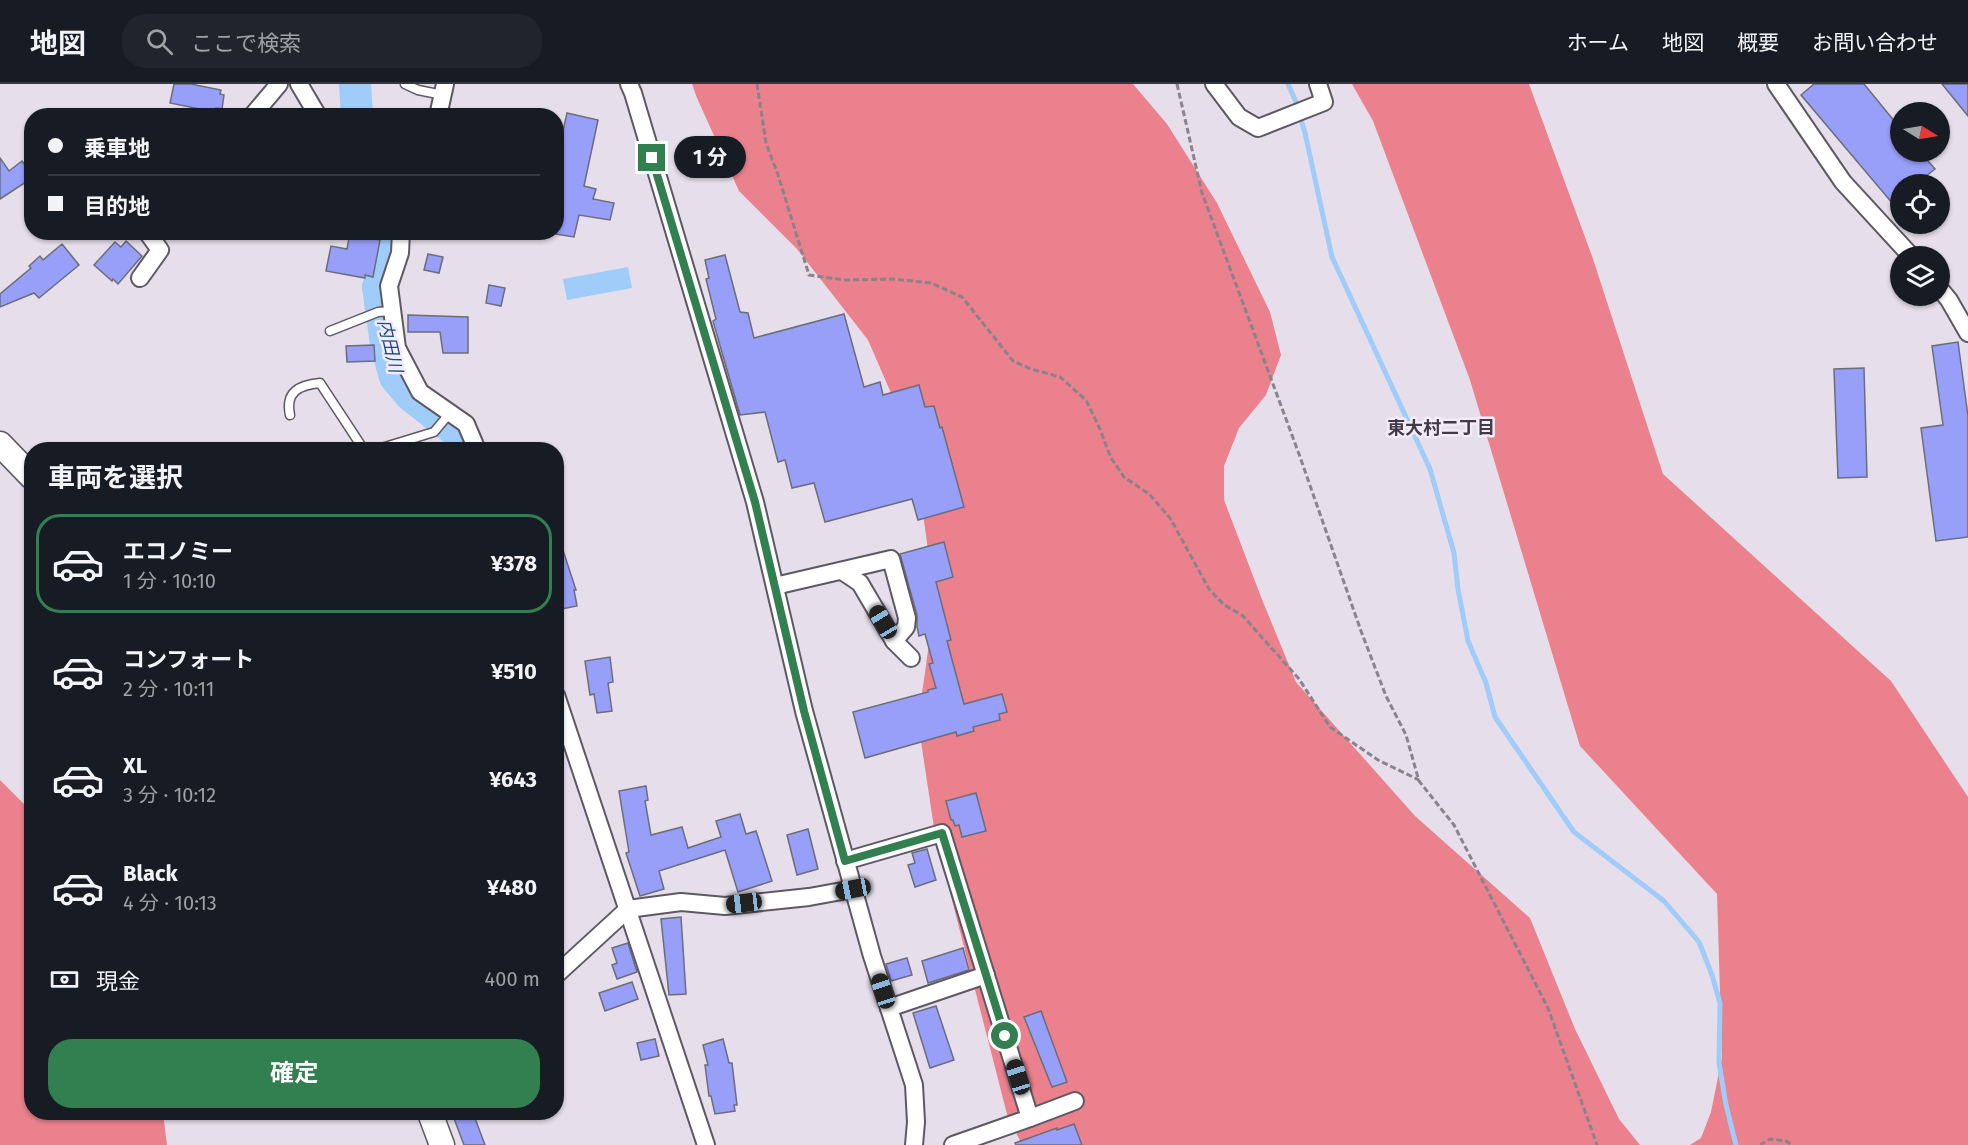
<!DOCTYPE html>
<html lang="ja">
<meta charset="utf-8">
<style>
body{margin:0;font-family:"Fira Sans","Noto Sans JP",sans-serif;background:#20242c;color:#f1f3f6;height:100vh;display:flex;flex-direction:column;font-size:22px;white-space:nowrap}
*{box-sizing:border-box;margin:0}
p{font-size:20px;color:#9ea1a6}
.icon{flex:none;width:33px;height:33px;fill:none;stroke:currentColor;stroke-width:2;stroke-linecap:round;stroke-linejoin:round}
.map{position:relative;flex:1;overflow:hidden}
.sheet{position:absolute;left:24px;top:358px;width:540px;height:678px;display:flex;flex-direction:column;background:#171b24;border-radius:24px;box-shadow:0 2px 4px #0004}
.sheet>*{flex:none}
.top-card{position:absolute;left:24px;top:24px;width:540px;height:132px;border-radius:24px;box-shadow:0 2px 4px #0004;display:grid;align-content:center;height:132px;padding:0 24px;background:#171b24}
.needle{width:39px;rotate:101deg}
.buttons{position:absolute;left:1890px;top:18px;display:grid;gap:12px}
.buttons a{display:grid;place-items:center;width:60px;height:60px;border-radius:50%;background:#171b24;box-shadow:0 2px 4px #0004;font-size:30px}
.end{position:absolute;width:27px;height:27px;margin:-14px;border:8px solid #328050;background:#fff;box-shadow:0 0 0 3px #fff}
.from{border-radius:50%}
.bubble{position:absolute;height:42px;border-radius:21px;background:#171b24;box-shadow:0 2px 4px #0004;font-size:20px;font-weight:700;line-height:42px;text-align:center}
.car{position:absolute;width:18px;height:36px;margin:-18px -9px;border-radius:8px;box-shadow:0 0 4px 2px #0007;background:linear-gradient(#222 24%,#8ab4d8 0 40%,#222 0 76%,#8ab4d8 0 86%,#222 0)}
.top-card b{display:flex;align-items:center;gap:21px;height:57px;font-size:22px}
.top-card b+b{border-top:2px solid #363941}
.top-card i{width:15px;height:15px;background:#f1f3f6}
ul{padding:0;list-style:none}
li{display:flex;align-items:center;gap:18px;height:99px;margin:0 12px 9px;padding:0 12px;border:3px solid transparent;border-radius:24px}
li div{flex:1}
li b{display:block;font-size:22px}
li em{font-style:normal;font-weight:700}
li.current{border-color:#328050}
li>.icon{width:54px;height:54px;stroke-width:1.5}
h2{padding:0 24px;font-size:27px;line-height:72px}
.pay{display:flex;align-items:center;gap:15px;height:66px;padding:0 24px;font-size:22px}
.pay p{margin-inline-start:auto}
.cta{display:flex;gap:12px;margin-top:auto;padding:12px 24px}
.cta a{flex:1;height:69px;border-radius:24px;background:#328050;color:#fff;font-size:24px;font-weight:700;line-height:69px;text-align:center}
header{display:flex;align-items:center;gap:36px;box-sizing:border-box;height:84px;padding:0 30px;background:#171b24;border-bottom:2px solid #363941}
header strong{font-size:28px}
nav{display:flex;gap:33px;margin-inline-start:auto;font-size:21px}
.search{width:420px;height:54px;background:#20242c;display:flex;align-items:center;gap:15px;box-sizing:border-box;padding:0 21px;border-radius:24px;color:#9ea1a6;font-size:22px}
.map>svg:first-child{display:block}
.forest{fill:#ea818d}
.water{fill:#9fccf8}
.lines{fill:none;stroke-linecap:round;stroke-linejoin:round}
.stream{stroke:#9fccf8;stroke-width:5}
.river{stroke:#9fccf8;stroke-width:32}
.building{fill:#989ff9;stroke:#6b6d7a;stroke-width:1.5}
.lane-casing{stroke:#5e5863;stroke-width:11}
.street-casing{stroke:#5e5863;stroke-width:20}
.secondary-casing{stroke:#5e5863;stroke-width:27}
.path{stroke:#88838c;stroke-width:3;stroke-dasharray:6 3;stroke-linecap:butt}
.lane{stroke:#fff;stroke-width:8}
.street{stroke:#fff;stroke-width:16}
.secondary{stroke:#fff;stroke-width:24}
.route{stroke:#328050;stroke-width:8}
.labels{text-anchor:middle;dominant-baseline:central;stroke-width:5;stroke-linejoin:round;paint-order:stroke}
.water-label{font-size:18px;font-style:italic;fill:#164f7d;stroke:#f3ebf9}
.neighbourhood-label{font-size:18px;font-weight:bold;fill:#413b46;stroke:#f3ebf9}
</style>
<header>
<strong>地図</strong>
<div class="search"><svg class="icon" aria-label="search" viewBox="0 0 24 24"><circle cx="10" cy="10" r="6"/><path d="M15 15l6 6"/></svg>ここで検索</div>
<nav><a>ホーム</a><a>地図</a><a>概要</a><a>お問い合わせ</a></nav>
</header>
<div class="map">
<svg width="1968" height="1061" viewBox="0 0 1968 1061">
<rect width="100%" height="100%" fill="#e6deeb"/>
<!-- forest -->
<g class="forest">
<path d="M692,0H1133L1167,40L1217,119L1270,228L1281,271L1266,311L1239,344L1224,382V416L1263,518L1296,598L1415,732L1530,834L1575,945L1619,1035L1640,1061H1022L1007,1030L935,750L918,638L935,517L921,415L894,316L868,256L797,165L739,107L697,14Z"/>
<path d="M1352,0H1529L1593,175L1663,390L1891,597L1968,713V1061H1690L1701,1054L1711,1028L1722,973L1717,810L1580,662L1470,296L1373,37Z"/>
<path d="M0,696L31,727L32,1029H163L167,1061H0Z"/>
</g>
<!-- water -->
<path class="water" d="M628,183L632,204L567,216L563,195Z"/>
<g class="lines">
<!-- stream -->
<path class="stream" d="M1288,0L1296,18L1305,49L1332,173L1430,385L1454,469L1458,505L1468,557L1486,599L1495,633L1574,748L1664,817L1699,858L1712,891L1720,919L1719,979L1726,1021L1736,1061"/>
<!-- river -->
<g class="river">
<path d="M355,0L357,32"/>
<path d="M391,152V174L378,203L386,260L395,293L411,312L457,348"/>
</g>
</g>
<!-- building -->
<g class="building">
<path d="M174,0H191L221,6L220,10L224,11L222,25L216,24L215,28L170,19Z"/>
<path d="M1814,0H1864L1900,44V68H1920L1935,85L1916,100H1900V114L1893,120L1801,11Z"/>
<path d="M1942,0H1968V32Z"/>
<path d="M567,29L598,36L584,102L596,105L593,115L614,119L610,136L579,131L574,153L556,150V78Z"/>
<path d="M0,74L9,87L22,77L32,91V94L0,115Z"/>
<path d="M350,148H365L364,153L380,156L373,193L365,191V194L326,187L331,162L347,165Z"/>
<path d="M126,157L142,172L118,200L113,195L112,197L94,181L115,158L121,163Z"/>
<path d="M62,160L79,181L39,214L34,209L0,223V210L31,184L29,182L40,172L43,176Z"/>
<path d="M428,170L443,173L439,189L424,186Z"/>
<path d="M725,171L740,228L748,229L754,254L844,230L864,303L880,298L883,311L919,301L925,323L934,322L940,344L942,343L964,423L918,436L912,415L825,438L814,399L792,404L785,376L778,378L765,328L740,331L713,237L716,235L706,195L709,194L705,176Z"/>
<path d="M489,201L505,204L501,222L486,219Z"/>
<path d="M408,231L468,233V269H443L440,248H408Z"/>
<path d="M1958,258L1968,332V453L1936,457L1921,344L1943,341L1932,262Z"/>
<path d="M374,261L375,277L347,278L346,262Z"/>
<path d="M1864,284L1867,393L1838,394L1834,285Z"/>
<path d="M559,454L576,506H574L577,522L556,526V455Z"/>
<path d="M944,458L953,493L936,498L951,556L947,557L964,620L1002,610L1007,628L999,630L1000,636L973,643L974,647L957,652L956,648L865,674L853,628L928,608V606L936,604L929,580L933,579L925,550L919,552L917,543V531L900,470Z"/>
<path d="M610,573L613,598L608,599L612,627L597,629L594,610L590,611L585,577Z"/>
<path d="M646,702L648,716L645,717L651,751L682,743L688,764L721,753L716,737L740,730L746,750L756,747L772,797L738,808L725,766L659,787L664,805L640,812L626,769L629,768L619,707Z"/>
<path d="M976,709L986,747L962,753L959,741L955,742L953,736H951L946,717Z"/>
<path d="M808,745L818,785L797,791L787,751Z"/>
<path d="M927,765L936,796L915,803L908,781L915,779L912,769Z"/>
<path d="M681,833L686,910L669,911L661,835Z"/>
<path d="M628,859L637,888L617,895L612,881L617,879L612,864Z"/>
<path d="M963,864L969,886L928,899L922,877Z"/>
<path d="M907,874L912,891L891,897L886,880Z"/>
<path d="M632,898L638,915L605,927L599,909Z"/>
<path d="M936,922L954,976L930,984L913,929Z"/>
<path d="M1041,927L1067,998L1052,1003L1024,933Z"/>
<path d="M655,955L659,972L641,976L637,959Z"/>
<path d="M723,955L729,979H732L737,1021H734L735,1027L715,1030L711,1012H709L705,981H708L703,961Z"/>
<path d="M452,1029H473L485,1061H464Z"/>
<path d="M1074,1040L1082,1061H1016L1015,1059L1057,1044V1046Z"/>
</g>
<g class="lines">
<defs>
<g id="lane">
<path d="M405,0L418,6L443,11"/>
<path d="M330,247L378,228L392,227"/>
<path d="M290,331C285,308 299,301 320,299L364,366"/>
<path d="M375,366L434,348L450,329"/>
</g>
<g id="street">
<path d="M299,0L318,32"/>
<path d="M629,0L633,9L755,418L804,627L872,872L914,1001L916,1038L914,1061"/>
<path d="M1214,0L1239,33L1258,44L1324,18L1318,0"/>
<path d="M1776,0L1843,98L1911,172"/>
<path d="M252,32L279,0"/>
<path d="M438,32L445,0"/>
<path d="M401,148L400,169L389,202L397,264L420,308L466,340L477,366"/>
<path d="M140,194L160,166L147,148"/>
<path d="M1940,205L1949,216L1968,249"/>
<path d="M775,502L891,475L907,534L906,543L894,557L860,499L842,487"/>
<path d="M894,557L911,574"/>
<path d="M556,611L706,1061"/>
<path d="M845,777L942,749L1030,1034L953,1061"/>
<path d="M556,891L628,825L681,818L725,822L809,813L853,805"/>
<path d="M889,924L986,891"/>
<path d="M1030,1034L1075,1017"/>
</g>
<g id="secondary">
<path d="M0,360L32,393"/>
<path d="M430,1029L442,1061"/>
</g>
</defs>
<!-- lane casing -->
<use href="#lane" class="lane-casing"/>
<!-- street casing -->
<use href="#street" class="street-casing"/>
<!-- secondary casing -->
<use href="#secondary" class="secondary-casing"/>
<!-- path -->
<g class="path">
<path d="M757,0L766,59L778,91L809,191L845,196L893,195L931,199L962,213L1013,277L1031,285L1060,293L1086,316L1099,343L1111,374L1124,393L1149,410L1170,434L1209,505L1223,520L1243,532L1299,595L1330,643L1378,676L1419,696"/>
<path d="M1177,0L1202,109L1299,370L1361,547L1386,612L1406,651L1419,697L1454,741L1548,924L1597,1061"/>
<path d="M1760,1061L1770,1055L1786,1057L1792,1061"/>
</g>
<!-- lane -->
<use href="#lane" class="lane"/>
<!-- street -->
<use href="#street" class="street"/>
<!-- secondary -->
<use href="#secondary" class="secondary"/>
</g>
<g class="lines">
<!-- route -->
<path class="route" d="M652,74L755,418L804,627L845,777L942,749L1005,952"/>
</g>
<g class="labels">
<!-- water labels -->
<g class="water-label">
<text transform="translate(390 262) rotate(77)">内田川</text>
</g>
<!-- neighbourhood labels -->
<g class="neighbourhood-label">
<text x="1441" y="344">東大村二丁目</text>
</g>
</g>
</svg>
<div class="buttons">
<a><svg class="needle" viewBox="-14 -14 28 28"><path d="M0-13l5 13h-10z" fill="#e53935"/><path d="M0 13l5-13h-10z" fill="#9ea1a6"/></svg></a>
<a><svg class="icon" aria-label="locate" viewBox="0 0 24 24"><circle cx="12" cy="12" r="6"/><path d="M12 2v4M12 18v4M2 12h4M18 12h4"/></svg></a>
<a><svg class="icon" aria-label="layers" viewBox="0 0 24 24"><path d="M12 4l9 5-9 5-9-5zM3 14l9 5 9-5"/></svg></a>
</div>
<i class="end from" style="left:1005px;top:952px"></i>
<i class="end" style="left:652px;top:74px"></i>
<div class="bubble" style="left:674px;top:52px;width:72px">1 分</div>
<i class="car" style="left:883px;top:538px;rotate:329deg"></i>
<i class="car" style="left:853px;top:805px;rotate:259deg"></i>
<i class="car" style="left:744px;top:819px;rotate:263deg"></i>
<i class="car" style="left:883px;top:907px;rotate:342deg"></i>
<i class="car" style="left:1018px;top:993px;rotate:343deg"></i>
<div class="top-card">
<b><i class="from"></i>乗車地</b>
<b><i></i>目的地</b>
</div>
<section class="sheet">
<h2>車両を選択</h2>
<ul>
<li class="current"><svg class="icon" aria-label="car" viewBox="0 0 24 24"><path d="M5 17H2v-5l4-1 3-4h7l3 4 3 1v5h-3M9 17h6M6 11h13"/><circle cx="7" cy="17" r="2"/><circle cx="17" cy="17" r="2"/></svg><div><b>エコノミー</b><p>1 分 · 10:10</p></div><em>¥378</em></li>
<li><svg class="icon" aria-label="car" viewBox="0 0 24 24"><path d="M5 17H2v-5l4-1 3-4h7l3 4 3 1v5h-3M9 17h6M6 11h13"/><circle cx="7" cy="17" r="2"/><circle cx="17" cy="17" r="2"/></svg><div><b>コンフォート</b><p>2 分 · 10:11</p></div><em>¥510</em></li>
<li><svg class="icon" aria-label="car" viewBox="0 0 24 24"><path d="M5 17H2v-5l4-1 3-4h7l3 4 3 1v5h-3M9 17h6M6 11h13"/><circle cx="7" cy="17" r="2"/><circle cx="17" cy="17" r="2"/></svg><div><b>XL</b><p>3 分 · 10:12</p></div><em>¥643</em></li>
<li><svg class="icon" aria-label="car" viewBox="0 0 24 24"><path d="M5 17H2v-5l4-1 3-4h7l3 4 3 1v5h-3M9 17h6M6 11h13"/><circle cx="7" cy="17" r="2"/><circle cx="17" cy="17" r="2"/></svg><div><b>Black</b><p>4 分 · 10:13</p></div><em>¥480</em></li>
</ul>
<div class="pay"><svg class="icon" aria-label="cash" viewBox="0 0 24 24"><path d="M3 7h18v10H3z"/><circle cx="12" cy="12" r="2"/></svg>現金<p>400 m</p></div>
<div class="cta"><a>確定</a></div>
</section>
</div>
